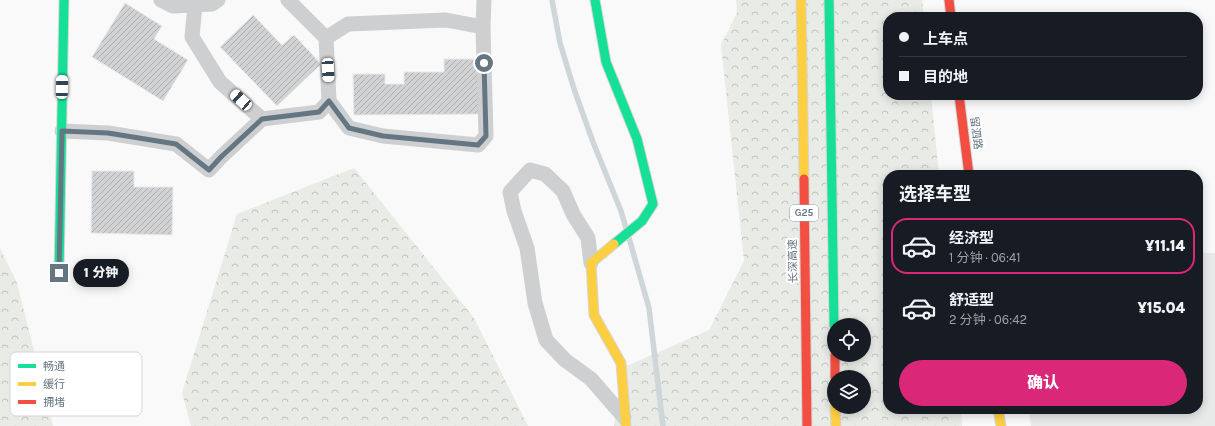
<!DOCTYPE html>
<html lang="zh">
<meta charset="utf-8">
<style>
body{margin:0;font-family:Karla,"Noto Sans SC",sans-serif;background:#20242c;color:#f1f3f6;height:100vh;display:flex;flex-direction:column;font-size:15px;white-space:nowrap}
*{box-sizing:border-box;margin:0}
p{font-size:13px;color:#9ea1a6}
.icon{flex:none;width:22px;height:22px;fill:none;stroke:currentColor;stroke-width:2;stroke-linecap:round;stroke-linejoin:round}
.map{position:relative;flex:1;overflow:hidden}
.side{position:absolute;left:883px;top:170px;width:320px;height:244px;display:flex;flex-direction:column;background:#171b24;border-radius:16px;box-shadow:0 2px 10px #0003}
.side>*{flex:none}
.guide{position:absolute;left:883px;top:12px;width:320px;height:88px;border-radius:16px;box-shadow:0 2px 10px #0003;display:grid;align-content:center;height:88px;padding:0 16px;background:#171b24}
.buttons{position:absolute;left:827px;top:318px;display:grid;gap:8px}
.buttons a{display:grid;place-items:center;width:44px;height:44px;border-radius:50%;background:#171b24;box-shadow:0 2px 10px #0003;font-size:20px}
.end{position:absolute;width:18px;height:18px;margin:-9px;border:5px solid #657683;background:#fff;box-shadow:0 0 0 2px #fff}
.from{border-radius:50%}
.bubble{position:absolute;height:28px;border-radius:14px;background:#171b24;box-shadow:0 2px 10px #0003;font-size:13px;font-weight:800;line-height:28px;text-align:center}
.car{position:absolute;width:12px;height:24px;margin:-12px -6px;border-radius:5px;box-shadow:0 0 3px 1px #0007;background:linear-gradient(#fff 24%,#345 0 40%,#fff 0 76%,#345 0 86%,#fff 0)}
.guide b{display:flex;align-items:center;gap:14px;height:38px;font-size:15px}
.guide b+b{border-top:1px solid #363941}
.guide i{width:10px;height:10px;background:#f1f3f6}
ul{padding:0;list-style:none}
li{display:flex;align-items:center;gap:12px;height:56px;margin:0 8px 6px;padding:0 8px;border:2px solid transparent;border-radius:16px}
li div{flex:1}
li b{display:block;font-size:15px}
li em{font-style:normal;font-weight:800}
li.current{border-color:#db2777}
li>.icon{width:36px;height:36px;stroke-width:1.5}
h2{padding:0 16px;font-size:18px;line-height:48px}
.primary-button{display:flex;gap:8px;margin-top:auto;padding:8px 16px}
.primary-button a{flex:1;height:46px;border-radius:24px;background:#db2777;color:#fff;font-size:16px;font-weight:800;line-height:46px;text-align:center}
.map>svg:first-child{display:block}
.built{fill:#e8e9e9}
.forest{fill:url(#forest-crowns);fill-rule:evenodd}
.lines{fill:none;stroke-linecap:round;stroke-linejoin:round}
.stream{stroke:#ced6d9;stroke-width:5.5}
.building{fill:url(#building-hatch);stroke:#e8e8e8}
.fast-casing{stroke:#d5d6d7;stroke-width:11}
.slow-casing{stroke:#d5d6d7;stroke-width:11}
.jam-casing{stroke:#d5d6d7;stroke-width:11}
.street{stroke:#cecfd0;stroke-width:15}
.fast{stroke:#16e098;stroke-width:9}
.slow{stroke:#ffcf43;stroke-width:9}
.jam{stroke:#f24e42;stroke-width:9}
.route{stroke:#657683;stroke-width:5}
.labels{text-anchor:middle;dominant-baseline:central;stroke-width:4;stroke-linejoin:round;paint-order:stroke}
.shield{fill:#fff;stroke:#939fa8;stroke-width:1}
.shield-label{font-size:10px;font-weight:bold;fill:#657683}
.street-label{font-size:11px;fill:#657683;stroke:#fff}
.key{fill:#fff;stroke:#d1d6da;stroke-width:1}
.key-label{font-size:11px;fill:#657683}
</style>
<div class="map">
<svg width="1215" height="426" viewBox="0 0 1215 426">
<defs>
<pattern id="forest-crowns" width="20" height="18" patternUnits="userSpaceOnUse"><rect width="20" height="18" fill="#e8ebe6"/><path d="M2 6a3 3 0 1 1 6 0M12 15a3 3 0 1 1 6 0" fill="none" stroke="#c0c3c0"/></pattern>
<pattern id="building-hatch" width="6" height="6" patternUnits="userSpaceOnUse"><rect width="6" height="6" fill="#d0d2d3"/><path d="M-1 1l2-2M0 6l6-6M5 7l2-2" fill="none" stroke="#acafb1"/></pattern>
</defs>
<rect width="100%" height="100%" fill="#f9f9f9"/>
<!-- built -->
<path class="built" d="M1198,253H1215V426H1031L1029,409H1198Z"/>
<!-- forest -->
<g class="forest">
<path d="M736,0H922L924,17H888V95H931L939,175H888V409H961L962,426H614L622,368L709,330L744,261L721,45L737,13ZM834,325H864V355H834ZM834,377H864V407H834Z"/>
<path d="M354,168L474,318L528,426H191L182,393L237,214Z"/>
<path d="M0,248L17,283L53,426H0Z"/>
</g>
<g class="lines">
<!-- stream -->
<g class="stream">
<path d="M552,0L560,43L574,89L593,142L621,211L626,228"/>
<path d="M629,238L649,308L663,426"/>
</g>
</g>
<!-- building -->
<g class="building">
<path d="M125,3L162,26L154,39L188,60L163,101L92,57Z"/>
<path d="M253,15L282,45L294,35L321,64L277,106L220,47Z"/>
<path d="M444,59H478L479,114L354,115L353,74H385V84H404V72H444Z"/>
<path d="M92,171H134V187H173L172,235L91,233Z"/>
</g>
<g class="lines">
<defs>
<g id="fast">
<path d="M595,0L606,62L637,139L653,204L642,221L614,244"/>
<path d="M829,0L834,325"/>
<path d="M59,273L64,0"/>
</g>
<g id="slow">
<path d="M801,0L804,179"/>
<path d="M614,244L591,263L594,315L621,363L626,426"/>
<path d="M835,407L836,426"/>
<path d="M998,409L1001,426"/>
</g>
<g id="jam">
<path d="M949,0L951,17"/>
<path d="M959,95L969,175"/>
<path d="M804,179L807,426"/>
<path d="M835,355V377"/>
</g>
</defs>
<!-- fast casing -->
<use href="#fast" class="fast-casing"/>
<!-- slow casing -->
<use href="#slow" class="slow-casing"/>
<!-- jam casing -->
<use href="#jam" class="jam-casing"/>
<!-- street -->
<g class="street">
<path d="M161,0L173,6L212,4L218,0"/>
<path d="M195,5L192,37L220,82L262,119"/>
<path d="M326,38L348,24L446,20L483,27L484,0"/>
<path d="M329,101L349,128L383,136L478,145L486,136L483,27"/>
<path d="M62,131L108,133L176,144L209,170L221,157L262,119L319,112L329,101L326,38L288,0"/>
<path d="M591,263L588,238L573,214L563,191L545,174L530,170L510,192L514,211L527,248L535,303L546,340L565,360L591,379L624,417"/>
</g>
<!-- fast -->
<use href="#fast" class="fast"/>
<!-- slow -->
<use href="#slow" class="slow"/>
<!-- jam -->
<use href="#jam" class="jam"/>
</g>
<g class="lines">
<!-- route -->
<path class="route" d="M59,273L62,131L108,133L176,144L209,170L221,157L262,119L319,112L329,101L349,128L383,136L478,145L486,136L484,63"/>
</g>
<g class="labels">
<!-- shield labels -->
<rect class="shield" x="790" y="205" width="28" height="16" rx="3"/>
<g class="shield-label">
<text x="804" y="213">G25</text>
</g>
<!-- street labels -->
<g class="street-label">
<text transform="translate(976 133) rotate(83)">留泗路</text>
<text transform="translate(793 261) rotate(-91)">长深高速</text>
</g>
</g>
<!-- legend -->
<rect x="10" y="352" width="132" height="64" rx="6" class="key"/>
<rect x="18" y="364" width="18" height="4" fill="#16e098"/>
<rect x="18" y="382" width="18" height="4" fill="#ffcf43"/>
<rect x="18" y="400" width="18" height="4" fill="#f24e42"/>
<g class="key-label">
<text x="43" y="370">畅通</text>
<text x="43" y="388">缓行</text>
<text x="43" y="406">拥堵</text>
</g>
</svg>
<div class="buttons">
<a><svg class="icon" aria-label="locate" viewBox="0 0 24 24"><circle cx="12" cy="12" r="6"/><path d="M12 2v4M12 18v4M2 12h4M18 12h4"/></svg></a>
<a><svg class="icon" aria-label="layers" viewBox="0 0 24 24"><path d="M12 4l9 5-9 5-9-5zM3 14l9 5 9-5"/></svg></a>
</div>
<i class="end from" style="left:484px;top:63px"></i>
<i class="end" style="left:59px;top:273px"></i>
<div class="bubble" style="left:73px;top:259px;width:56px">1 分钟</div>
<i class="car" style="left:328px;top:70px;rotate:177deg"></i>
<i class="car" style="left:62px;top:87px;rotate:1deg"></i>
<i class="car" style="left:241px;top:100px;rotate:312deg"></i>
<div class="guide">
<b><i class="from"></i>上车点</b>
<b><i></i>目的地</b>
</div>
<section class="side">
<h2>选择车型</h2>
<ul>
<li class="current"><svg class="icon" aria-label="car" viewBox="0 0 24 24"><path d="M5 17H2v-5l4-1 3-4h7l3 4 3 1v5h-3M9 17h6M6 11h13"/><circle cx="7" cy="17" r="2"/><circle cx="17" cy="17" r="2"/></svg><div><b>经济型</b><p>1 分钟 · 06:41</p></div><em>¥11.14</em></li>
<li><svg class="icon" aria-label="car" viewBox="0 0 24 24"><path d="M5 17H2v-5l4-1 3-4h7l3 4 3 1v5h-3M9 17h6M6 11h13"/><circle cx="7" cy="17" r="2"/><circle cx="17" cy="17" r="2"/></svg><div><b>舒适型</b><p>2 分钟 · 06:42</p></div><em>¥15.04</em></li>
</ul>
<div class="primary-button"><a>确认</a></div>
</section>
</div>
